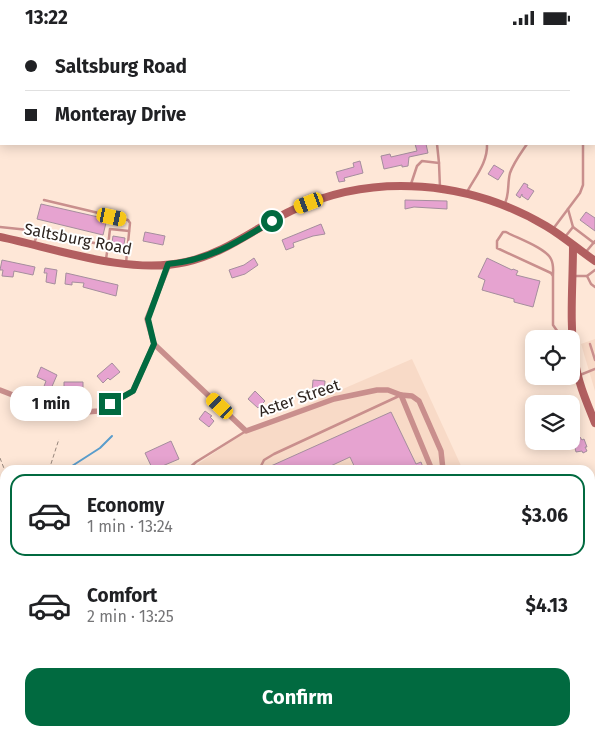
<!DOCTYPE html>
<meta charset="utf-8">
<style>
body{margin:0;font-family:"Fira Sans",sans-serif;background:#f6f6f6;color:#202124;height:100vh;display:flex;flex-direction:column;font-size:19px;white-space:nowrap}
*{box-sizing:border-box;margin:0}
p{font-size:16px;color:#757577}
.icon{flex:none;width:28px;height:28px;fill:none;stroke:currentColor;stroke-width:2;stroke-linecap:round;stroke-linejoin:round}
.map{position:relative;flex:1;overflow:hidden}
.drawer{position:absolute;left:0px;top:430px;width:595px;height:271px;display:flex;flex-direction:column;background:#fff;border-radius:15px 15px 0 0;box-shadow:0 2px 12px #0003}
.drawer>*{flex:none}
.guide{position:absolute;left:0px;top:0px;width:595px;height:110px;box-shadow:0 2px 12px #0003;display:grid;align-content:center;height:110px;padding:0 25px;background:#fff}
.fabs{position:absolute;left:525px;top:295px;display:grid;gap:10px}
.fabs a{display:grid;place-items:center;width:55px;height:55px;border-radius:10px;background:#fff;box-shadow:0 2px 12px #0003;font-size:25px}
.end{position:absolute;width:22px;height:22px;margin:-11px;border:6px solid #016a40;background:#fff;box-shadow:0 0 0 2px #fff}
.from{border-radius:50%}
.bubble{position:absolute;height:35px;border-radius:15px;background:#fff;box-shadow:0 2px 12px #0003;font-size:16px;font-weight:700;line-height:35px;text-align:center}
.car{position:absolute;width:15px;height:30px;margin:-15px -8px;border-radius:6px;box-shadow:0 0 4px 1px #0007;background:linear-gradient(#f5c518 24%,#345 0 40%,#f5c518 0 76%,#345 0 86%,#f5c518 0)}
.guide b{display:flex;align-items:center;gap:18px;height:48px;font-size:19px}
.guide b+b{border-top:1px solid #e0e0e0}
.guide i{width:12px;height:12px;background:#202124}
ul{padding:9px 0 0;list-style:none}
li{display:flex;align-items:center;gap:15px;height:82px;margin:0 10px 8px;padding:0 15px;border:2px solid transparent;border-radius:15px}
li div{flex:1}
li b{display:block;font-size:19px}
li em{font-style:normal;font-weight:700}
li.active{border-color:#016a40}
li>.icon{width:45px;height:45px;stroke-width:1.5}
.cta{display:flex;gap:10px;margin-top:auto;padding:10px 25px}
.cta a{flex:1;height:58px;border-radius:15px;background:#016a40;color:#fff;font-size:20px;font-weight:700;line-height:58px;text-align:center}
.status{display:flex;justify-content:space-between;align-items:center;height:35px;padding:0 25px;background:#fff;direction:ltr}
.status svg{height:14px;fill:currentColor}
.map>svg:first-child{display:block}
.built{fill:#f8dac7}
.lines{fill:none;stroke-linecap:round;stroke-linejoin:round}
.stream{stroke:#5a9dcc;stroke-width:2}
.building{fill:#e6a3d0;stroke:#a58e9d}
.path{stroke:#96867c;stroke-width:1;stroke-dasharray:4 2.5;stroke-linecap:butt}
.lane{stroke:#c98f8d;stroke-width:2.5}
.street{stroke:#c98f8d;stroke-width:5.5}
.secondary{stroke:#b25f60;stroke-width:8}
.route{stroke:#016a40;stroke-width:6}
.labels{text-anchor:middle;dominant-baseline:central;stroke-width:4;stroke-linejoin:round;paint-order:stroke}
.street-label{font-size:16px;fill:#2e2520;stroke:#fff}
</style>
<div class="status"><b>13:22</b><svg viewBox="0 0 49 12"><path d="M0 12V9h3v3zM5 12V6h3v6zM10 12V3h3v9zM15 12V0h3v12zM26 1h20v11H26zM47 4h2v5h-2z"/></svg></div>
<div class="map">
<svg width="595" height="701" viewBox="0 0 595 701">
<rect width="100%" height="100%" fill="#fee7d7"/>
<!-- built -->
<g class="built">
<path d="M595,304V356L581,309Z"/>
<path d="M412,324L463,435H189L246,396Z"/>
</g>
<g class="lines">
<!-- stream -->
<g class="stream">
<path d="M69,435L72,431L100,413L112,401"/>
<path d="M78,701L79,696"/>
</g>
</g>
<!-- building -->
<g class="building">
<path d="M415,109H426L428,118L409,122L408,131L402,132V130L384,134L381,121L390,119L391,122L417,116Z"/>
<path d="M360,126L363,138L344,143L345,146L339,147L336,137L354,132L353,128Z"/>
<path d="M494,130L504,136L498,145L488,139Z"/>
<path d="M524,148L528,150L527,152L534,156L528,165L522,161V159L520,163L516,160Z"/>
<path d="M405,165L447,166V174L414,172L405,174Z"/>
<path d="M41,169L107,184L103,200L37,184Z"/>
<path d="M586,177L595,183V196L580,185Z"/>
<path d="M321,189L325,199L313,201L293,208L294,212L286,215L282,205Z"/>
<path d="M145,197L165,201L163,210L143,206Z"/>
<path d="M113,201L125,203L123,216L111,214Z"/>
<path d="M254,223L258,230L245,239L232,243L229,235L244,230Z"/>
<path d="M487,223L512,235L513,234L518,236L516,240L540,246L533,272L514,267V264L482,255L485,245L478,242Z"/>
<path d="M2,225L35,232L33,240L14,236L13,242L2,241L3,235H0Z"/>
<path d="M45,233L57,235L55,249L46,247L47,238H44Z"/>
<path d="M66,238L118,250L116,261L83,252L84,248L72,247V250L65,249Z"/>
<path d="M112,328L120,337L110,345L108,343L103,348L97,341Z"/>
<path d="M41,332L57,340L50,356L43,354L46,346L37,342Z"/>
<path d="M313,345L325,346L324,358L312,357Z"/>
<path d="M64,347H83V358L64,357Z"/>
<path d="M255,356L265,366L258,373L248,364Z"/>
<path d="M205,376L212,381L210,382L214,386L209,392L199,384Z"/>
<path d="M391,377L416,429L421,427L424,435H356L350,422L322,435H262Z"/>
<path d="M580,402L582,405L584,404L587,412H585L587,416L583,418L582,416L576,417L574,409L578,408L577,404Z"/>
<path d="M171,406L179,424L153,435L145,418Z"/>
</g>
<g class="lines">
<!-- path -->
<g class="path">
<path d="M0,423L5,436"/>
<path d="M49,435L59,404"/>
<path d="M284,701L288,696"/>
</g>
<!-- lane -->
<g class="lane">
<path d="M149,0L150,1"/>
<path d="M594,83L595,80"/>
<path d="M437,109L439,128"/>
<path d="M411,149L417,131L422,126L439,128L440,153"/>
<path d="M467,157C475,142 488,127 487,109"/>
<path d="M44,165L128,185L130,188L126,228"/>
<path d="M504,170C510,160 507,149 510,138C514,127 521,118 527,109"/>
<path d="M568,174L573,192L594,208"/>
<path d="M0,192L38,196"/>
<path d="M553,194L580,158L583,150V109"/>
<path d="M565,202L573,192"/>
<path d="M34,208L39,196L108,211L106,224"/>
<path d="M108,211L110,194L129,196"/>
<path d="M585,218L595,206"/>
<path d="M553,241C553,235 554,230 551,224C546,213 517,203 506,197H503L497,206V213L551,238L553,241V290L560,300L571,301"/>
<path d="M575,241H587L595,235"/>
<path d="M587,241L591,249L595,252"/>
<path d="M590,309L595,325"/>
<path d="M580,340L595,334"/>
<path d="M187,435L196,427L246,396"/>
<path d="M259,435L264,425L274,419L399,361"/>
<path d="M590,460L595,459"/>
</g>
<!-- street -->
<g class="street">
<path d="M169,229L147,284L154,309L246,396L334,364L377,355H388L401,360L432,435"/>
<path d="M0,355L62,379L98,376L133,356L154,309"/>
<path d="M401,360L412,361L419,366L441,416L443,435"/>
<path d="M590,658L595,657"/>
<path d="M137,696V701"/>
<path d="M168,696L171,701"/>
<path d="M245,701L248,699L270,701"/>
</g>
<!-- secondary -->
<g class="secondary">
<path d="M73,1L75,0"/>
<path d="M0,47L1,46"/>
<path d="M0,202C57,214 128,240 186,227C227,218 257,191 295,174C375,137 470,146 546,191C563,201 579,215 595,226"/>
<path d="M573,211C573,249 569,289 575,326C578,348 587,368 595,388"/>
</g>
</g>
<g class="lines">
<!-- route -->
<path class="route" d="M110,369L133,356L154,309L148,284L168,229C210,225 238,207 272,186"/>
</g>
<g class="labels">
<!-- street labels -->
<g class="street-label">
<text transform="translate(78 204) rotate(11)">Saltsburg Road</text>
<text transform="translate(299 363) rotate(-19)">Aster Street</text>
</g>
</g>
</svg>
<div class="fabs">
<a><svg class="icon" aria-label="locate" viewBox="0 0 24 24"><circle cx="12" cy="12" r="6"/><path d="M12 2v4M12 18v4M2 12h4M18 12h4"/></svg></a>
<a><svg class="icon" aria-label="layers" viewBox="0 0 24 24"><path d="M12 4l9 5-9 5-9-5zM3 14l9 5 9-5"/></svg></a>
</div>
<i class="end from" style="left:272px;top:186px"></i>
<i class="end" style="left:110px;top:369px"></i>
<div class="bubble" style="left:10px;top:351px;width:82px">1 min</div>
<i class="car" style="left:309px;top:168px;rotate:249deg"></i>
<i class="car" style="left:112px;top:182px;rotate:102deg"></i>
<i class="car" style="left:220px;top:371px;rotate:313deg"></i>
<div class="guide">
<b><i class="from"></i>Saltsburg Road</b>
<b><i></i>Monteray Drive</b>
</div>
<section class="drawer">
<ul>
<li class="active"><svg class="icon" aria-label="car" viewBox="0 0 24 24"><path d="M5 17H2v-5l4-1 3-4h7l3 4 3 1v5h-3M9 17h6M6 11h13"/><circle cx="7" cy="17" r="2"/><circle cx="17" cy="17" r="2"/></svg><div><b>Economy</b><p>1 min · 13:24</p></div><em>$3.06</em></li>
<li><svg class="icon" aria-label="car" viewBox="0 0 24 24"><path d="M5 17H2v-5l4-1 3-4h7l3 4 3 1v5h-3M9 17h6M6 11h13"/><circle cx="7" cy="17" r="2"/><circle cx="17" cy="17" r="2"/></svg><div><b>Comfort</b><p>2 min · 13:25</p></div><em>$4.13</em></li>
</ul>
<div class="cta"><a>Confirm</a></div>
</section>
</div>
